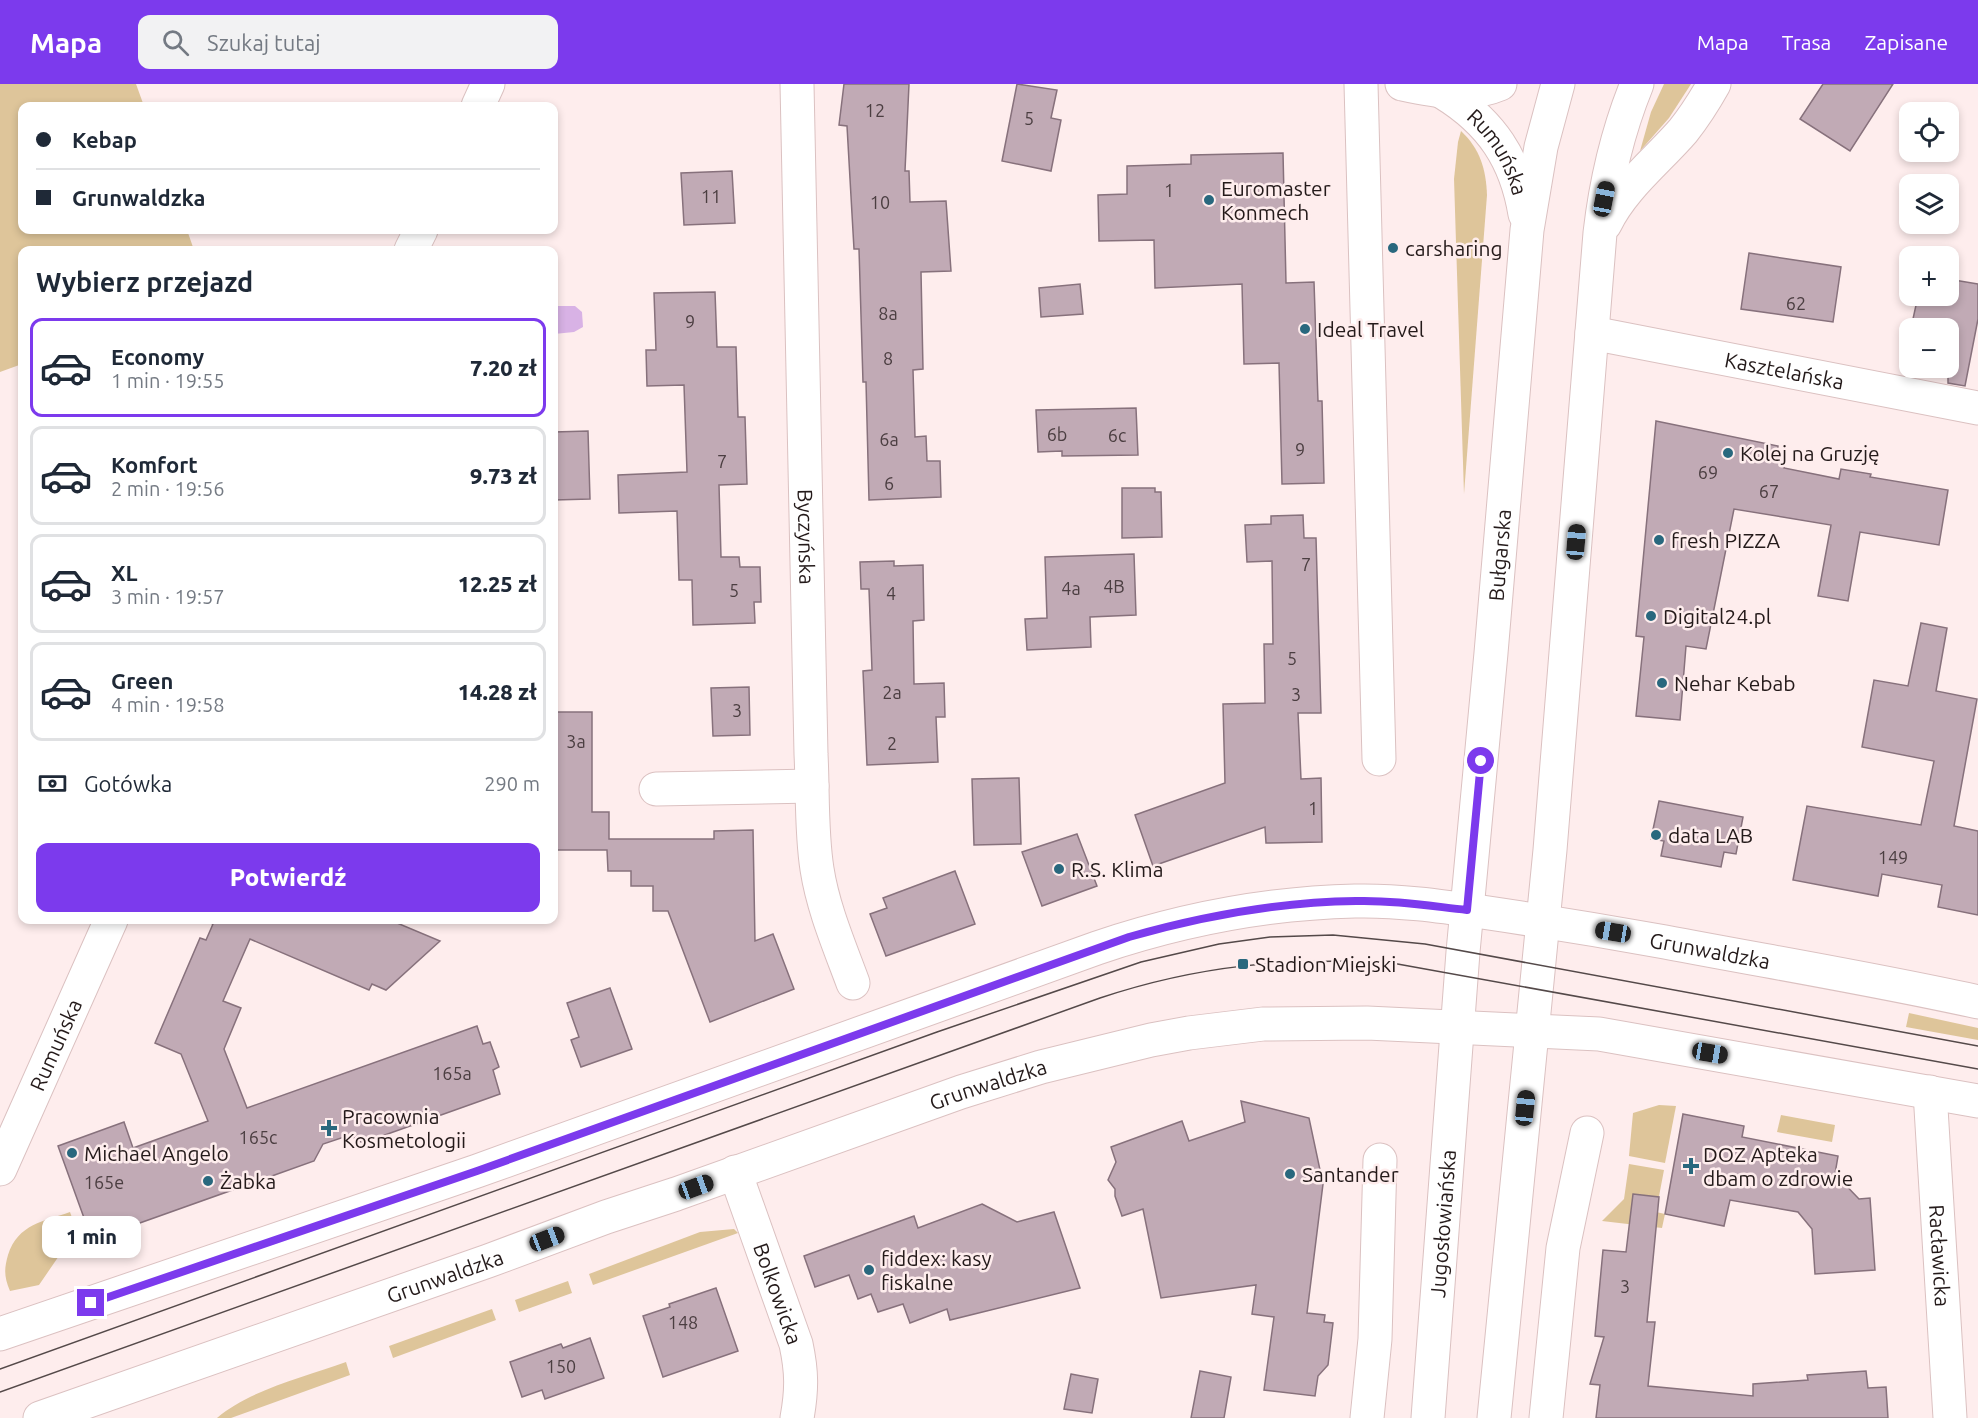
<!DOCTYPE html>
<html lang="pl">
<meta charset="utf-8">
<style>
body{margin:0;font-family:Ubuntu,sans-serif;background:#f2f2f3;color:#1f2937;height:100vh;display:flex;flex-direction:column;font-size:22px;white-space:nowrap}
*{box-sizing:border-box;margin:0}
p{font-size:20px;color:#747a83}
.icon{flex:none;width:33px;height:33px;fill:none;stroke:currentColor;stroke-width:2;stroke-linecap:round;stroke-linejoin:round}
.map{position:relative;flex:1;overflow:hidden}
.sheet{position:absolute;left:18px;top:162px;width:540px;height:678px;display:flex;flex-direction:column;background:#fff;border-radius:12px;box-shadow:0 3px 9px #0003}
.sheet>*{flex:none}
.guide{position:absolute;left:18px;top:18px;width:540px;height:132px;border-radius:12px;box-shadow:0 3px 9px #0003;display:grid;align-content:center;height:132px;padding:0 18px;background:#fff}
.fabs{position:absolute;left:1899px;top:18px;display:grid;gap:12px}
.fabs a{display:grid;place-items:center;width:60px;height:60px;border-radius:12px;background:#fff;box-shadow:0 3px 9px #0003;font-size:30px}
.end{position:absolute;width:27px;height:27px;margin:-14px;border:8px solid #7c3aed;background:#fff;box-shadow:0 0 0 3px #fff}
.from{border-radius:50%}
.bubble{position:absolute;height:42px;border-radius:12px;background:#fff;box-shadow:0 3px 9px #0003;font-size:20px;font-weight:800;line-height:42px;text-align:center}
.car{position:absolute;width:18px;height:36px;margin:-18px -9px;border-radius:8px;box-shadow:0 0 4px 2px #0007;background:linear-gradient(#222 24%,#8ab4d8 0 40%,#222 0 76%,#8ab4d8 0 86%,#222 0)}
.guide b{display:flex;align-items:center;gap:21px;height:57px;font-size:22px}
.guide b+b{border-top:2px solid #e0e1e3}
.guide i{width:15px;height:15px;background:#1f2937}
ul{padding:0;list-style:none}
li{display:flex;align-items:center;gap:18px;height:99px;margin:0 12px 9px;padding:0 6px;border:3px solid #e0e1e3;border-radius:12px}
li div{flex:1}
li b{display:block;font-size:22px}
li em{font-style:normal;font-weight:800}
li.current{border-color:#7c3aed}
li>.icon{width:54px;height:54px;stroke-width:1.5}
h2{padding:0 18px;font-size:27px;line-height:72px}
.pay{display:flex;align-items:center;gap:15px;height:66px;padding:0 18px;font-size:22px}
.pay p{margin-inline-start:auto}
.button{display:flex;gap:12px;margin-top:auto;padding:12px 18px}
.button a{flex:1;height:69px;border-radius:12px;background:#7c3aed;color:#fff;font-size:24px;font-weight:800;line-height:69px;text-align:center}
header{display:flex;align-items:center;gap:36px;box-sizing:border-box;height:84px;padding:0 30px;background:#7c3aed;color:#fff}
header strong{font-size:28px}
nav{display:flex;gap:33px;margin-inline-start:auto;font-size:21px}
.search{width:420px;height:54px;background:#f2f2f3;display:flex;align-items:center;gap:15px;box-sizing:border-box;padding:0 21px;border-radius:12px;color:#747a83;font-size:22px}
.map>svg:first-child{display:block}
.green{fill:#dec59a}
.water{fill:#d8b2e5}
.building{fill:#c1aab5;stroke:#87717c;stroke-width:1.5}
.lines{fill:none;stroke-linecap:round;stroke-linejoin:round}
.minor-casing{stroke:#dbc1c1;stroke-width:35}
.minor{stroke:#fff;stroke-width:33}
.tram{stroke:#544949;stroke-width:1.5}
.route{stroke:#7c3aed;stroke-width:8}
.poi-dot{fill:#29687e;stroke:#feeded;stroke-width:2}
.labels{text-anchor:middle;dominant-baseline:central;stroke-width:5;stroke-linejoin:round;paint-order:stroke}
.number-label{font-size:18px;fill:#4b3e41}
.street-label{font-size:21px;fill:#241a1a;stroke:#feeded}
.poi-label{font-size:21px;fill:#241a1a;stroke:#feeded;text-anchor:start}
</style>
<header>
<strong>Mapa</strong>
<div class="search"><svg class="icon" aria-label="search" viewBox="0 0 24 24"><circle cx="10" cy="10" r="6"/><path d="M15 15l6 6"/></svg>Szukaj tutaj</div>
<nav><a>Mapa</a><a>Trasa</a><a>Zapisane</a></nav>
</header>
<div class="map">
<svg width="1978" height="1334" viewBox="0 0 1978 1334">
<rect width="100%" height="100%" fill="#feeded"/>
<!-- green -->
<g class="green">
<path d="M0,0H136L144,22H22V146H187L194,166H22V280L0,288Z"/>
<path d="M1664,0H1691L1669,34L1640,67L1651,28Z"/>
<path d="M1461,47C1480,65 1486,85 1487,111L1464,410L1454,95L1458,58Z"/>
<path d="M1909,929L1978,944V956L1906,943Z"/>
<path d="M1659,1021L1676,1022L1665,1079L1629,1072L1633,1029Z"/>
<path d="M1781,1031L1835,1041L1832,1058L1777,1048Z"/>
<path d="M1629,1080L1664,1086L1656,1128L1665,1130L1662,1144L1602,1137L1624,1115Z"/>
<path d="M70,1128L81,1159L63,1166L39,1201L10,1207C4,1193 4,1185 8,1171C18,1140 44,1137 70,1128Z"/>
<path d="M734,1145L738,1149L593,1201L589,1190L700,1148Z"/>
<path d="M568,1197L572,1209L519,1228L515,1216Z"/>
<path d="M492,1225L496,1236L393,1274L389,1262Z"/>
<path d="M346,1278L350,1291L231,1334H217C249,1306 305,1293 346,1278Z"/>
</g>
<!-- water -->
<path class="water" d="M554,222H575L582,228L583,243L574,248L554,250Z"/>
<!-- building -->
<g class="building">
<path d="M844,0H909L905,87H909L910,118L946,117L951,187L921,188L923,285L913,286L915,353L926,352L927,377H940L941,413L869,416L866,298H863L859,165H854L847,42L839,41Z"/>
<path d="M1017,0L1057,6L1051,34L1061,36L1051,87L1002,77Z"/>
<path d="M1823,0H1893L1850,67L1800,35Z"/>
<path d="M1283,69L1286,199L1314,198L1318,317H1322L1324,399L1282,400L1279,279L1244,280L1242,200L1155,204L1154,156L1099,157L1098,111L1127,110V82L1191,80V71Z"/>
<path d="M732,87L735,139L684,141L681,89Z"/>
<path d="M1749,169L1841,183L1833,238L1741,225Z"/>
<path d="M1948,195L1978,200V235L1965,302L1948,299V244H1911L1918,212H1948Z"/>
<path d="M1080,200L1083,230L1041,233L1039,204Z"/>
<path d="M715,208L717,263H736L738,333H745L747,400L719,401L721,473H739L740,483H760L761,518H754L755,539L693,541L692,496H679L677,427L619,429L618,391L687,388L684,301L647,302L646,266H656L654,209Z"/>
<path d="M1136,324L1138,371L1062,372V367L1038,368L1036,326Z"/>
<path d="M1656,337L1778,362L1776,373L1785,375L1784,384L1839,395L1841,385L1871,390L1870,393L1948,406L1939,461L1860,448L1848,517L1818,512L1831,441L1734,425L1706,565L1686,562L1680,636L1636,632L1644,553L1636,552Z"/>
<path d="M588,347L590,415L554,416V348Z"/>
<path d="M1122,404H1155V408H1161L1162,453L1122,454Z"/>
<path d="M1303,431L1304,454H1316L1321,629H1298L1301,695L1321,694L1322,758L1266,759L1265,743L1153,782L1135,731L1225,699L1223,620L1265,619L1264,560H1273L1272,477L1247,478L1245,441L1271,440V432Z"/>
<path d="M1134,470L1136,531L1090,533L1091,563L1027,566L1025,535L1047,534L1045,473Z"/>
<path d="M894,477V482L923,481L924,536L913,537L914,600L944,599L945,633H936L938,678L867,681L863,587L872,586L869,505H861L860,478Z"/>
<path d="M1921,539L1947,544L1936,607L1977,615L1954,742L1978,747V831L1938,823L1942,801L1882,790L1878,812L1793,796L1807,722L1921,741L1934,677L1862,663L1874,596L1908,602Z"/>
<path d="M749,603L750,651L713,652L711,604Z"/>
<path d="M554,628H592V728H609V755H714V747L753,746L755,857L773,850L794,905L710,938L668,827H653V802H631V787H608L607,766H554Z"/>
<path d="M1019,694L1021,760L974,761L972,695Z"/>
<path d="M1659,717L1743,733L1736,770L1724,768L1721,783L1661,772L1664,757L1651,755Z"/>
<path d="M1077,750L1097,802L1042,822L1022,768Z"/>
<path d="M955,787L975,840L886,872L870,830L887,824L883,814Z"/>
<path d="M204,836H390L440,857L386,906L372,900L369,906L250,855L223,917L241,924L224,965L247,1024L477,942L483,960L490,958L499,983L493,986L500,1010L368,1057L361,1058L350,1051L323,1060L314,1077L92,1156L58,1062L124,1038L133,1064L208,1037L181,970L155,959L200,854L206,856L213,840Z"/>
<path d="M610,904L632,965L581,983L571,956L579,953L567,919Z"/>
<path d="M1241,1017L1309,1034L1323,1100L1307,1229L1325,1231L1324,1238L1333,1239L1328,1281L1318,1292L1315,1312L1264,1306L1274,1233L1252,1230L1256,1201L1161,1214L1143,1125L1122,1132L1115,1112V1105L1108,1096L1116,1078L1111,1063L1182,1037L1189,1057L1245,1038Z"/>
<path d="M1683,1030L1744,1042L1742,1053L1838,1072L1835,1090L1859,1115L1870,1114L1875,1186L1815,1190L1812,1145L1798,1128L1730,1116L1724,1142L1665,1130Z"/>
<path d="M1633,1110L1659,1113L1647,1238H1655L1648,1302L1753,1312V1300L1808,1296L1807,1291L1866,1287L1868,1304L1886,1303L1888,1334H1596L1600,1301L1590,1300L1604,1253L1595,1252L1603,1166L1626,1168Z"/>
<path d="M982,1120L1017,1138L1054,1128L1080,1204L950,1236L947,1225L910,1239L903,1220L878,1228L871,1210L858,1215L849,1191L815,1203L804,1172L914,1132L918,1144Z"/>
<path d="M716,1204L738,1267L663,1293L643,1232L670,1223L669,1220Z"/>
<path d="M590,1254L604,1294L545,1315L542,1306L522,1313L510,1278L561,1260L563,1264Z"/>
<path d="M1200,1287L1231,1293L1224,1334H1191Z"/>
<path d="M1071,1290L1098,1295L1092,1329L1064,1325Z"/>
</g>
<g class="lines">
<defs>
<g id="minor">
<path id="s1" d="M797,0L811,670C813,708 811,747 817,785C823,824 839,861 853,899"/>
<path d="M1361,0L1379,675"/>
<path d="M1402,0C1435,7 1467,14 1500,0"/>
<path id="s2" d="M1444,9C1491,38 1516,75 1525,130"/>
<path d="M478,22L488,0"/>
<path d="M1605,140C1623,103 1657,77 1683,47C1695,32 1705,16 1714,0"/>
<path d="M411,166L421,146"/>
<path id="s3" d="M1592,249L1978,324"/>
<path d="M656,705L812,702"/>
<path id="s4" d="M1930,1008L1950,1334"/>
<path id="s5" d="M0,1085L111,836"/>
<path id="s6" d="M735,1088L796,1260C802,1288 802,1306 797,1334"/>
<path id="s7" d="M0,1250L477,1087L1097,864C1180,836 1267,819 1355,817C1397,816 1440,822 1482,828C1543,837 1604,847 1665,858C1770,878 1874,895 1978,918"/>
<path id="s8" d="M40,1334L488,1177L606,1133L676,1110L961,1008L1041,983L1151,956L1189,949L1263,940L1367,939L1599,950L1978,1017"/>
<path d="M1367,1334L1375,1255L1380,1076"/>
<path id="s9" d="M1428,1334L1463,868L1491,569L1527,146L1541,63L1558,0"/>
<path d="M1494,1334L1550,766L1600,149C1606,97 1617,49 1637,0"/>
<path d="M1546,1334L1563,1164L1587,1049"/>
</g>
</defs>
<!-- minor casing -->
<use href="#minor" class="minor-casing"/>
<!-- minor -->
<use href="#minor" class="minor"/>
<!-- tram -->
<g class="tram">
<path d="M0,1285L937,948L1141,878L1219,860L1270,853L1333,851L1425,860L1978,962"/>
<path d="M0,1308L1100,914C1199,881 1289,873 1392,879L1978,985"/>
</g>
</g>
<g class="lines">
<!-- route -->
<path class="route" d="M91,1219L477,1087L1129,853C1203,832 1280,818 1356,817C1393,816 1430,822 1467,826L1481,677"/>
</g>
<!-- markers -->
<g class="poi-dot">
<circle cx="1209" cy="116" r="6"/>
<circle cx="1393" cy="164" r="6"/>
<circle cx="1305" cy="245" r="6"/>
<circle cx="1728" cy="369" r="6"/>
<circle cx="1659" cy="456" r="6"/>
<circle cx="1651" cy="532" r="6"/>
<circle cx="1662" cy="599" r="6"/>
<circle cx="1656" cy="751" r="6"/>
<circle cx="1059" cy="785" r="6"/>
<rect x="1237" y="874" width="12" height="12" rx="3"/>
<path d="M326 1035h6v6h6v6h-6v6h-6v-6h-6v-6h6z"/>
<circle cx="72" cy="1069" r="6"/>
<path d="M1688 1073h6v6h6v6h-6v6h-6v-6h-6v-6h6z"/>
<circle cx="1290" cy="1090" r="6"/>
<circle cx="208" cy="1097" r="6"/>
<circle cx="869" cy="1186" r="6"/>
</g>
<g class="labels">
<!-- number labels -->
<g class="number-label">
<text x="875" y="26">12</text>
<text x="1029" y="34">5</text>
<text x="1169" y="106">1</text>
<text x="711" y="112">11</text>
<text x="880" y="118">10</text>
<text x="1796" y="219">62</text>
<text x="888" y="229">8a</text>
<text x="690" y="237">9</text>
<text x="888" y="274">8</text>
<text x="1057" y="350">6b</text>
<text x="1117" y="351">6c</text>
<text x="889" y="355">6a</text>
<text x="1300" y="365">9</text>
<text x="722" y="377">7</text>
<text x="1708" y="388">69</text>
<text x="889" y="399">6</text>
<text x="1769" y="407">67</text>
<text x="1306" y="480">7</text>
<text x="1114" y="502">4B</text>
<text x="1071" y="504">4a</text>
<text x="734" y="506">5</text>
<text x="891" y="509">4</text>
<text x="1292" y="574">5</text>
<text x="892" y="608">2a</text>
<text x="1296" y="610">3</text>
<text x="737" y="626">3</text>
<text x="576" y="657">3a</text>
<text x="892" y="659">2</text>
<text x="1313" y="724">1</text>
<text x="1893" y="773">149</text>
<text x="452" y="989">165a</text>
<text x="258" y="1053">165c</text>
<text x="104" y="1098">165e</text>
<text x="1625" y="1202">3</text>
<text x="683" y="1238">148</text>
<text x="561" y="1282">150</text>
</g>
<!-- street labels -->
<g class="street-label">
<text stroke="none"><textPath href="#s2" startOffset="82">Rumuńska</textPath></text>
<text stroke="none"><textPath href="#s3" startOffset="196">Kasztelańska</textPath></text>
<text stroke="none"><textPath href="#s1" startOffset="453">Byczyńska</textPath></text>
<text stroke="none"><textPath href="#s9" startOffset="866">Bułgarska</textPath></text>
<text stroke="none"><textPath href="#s7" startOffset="1785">Grunwaldzka</textPath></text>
<text stroke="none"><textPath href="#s5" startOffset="136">Rumuńska</textPath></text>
<text stroke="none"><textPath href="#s8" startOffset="1005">Grunwaldzka</textPath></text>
<text stroke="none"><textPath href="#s9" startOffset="195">Jugosłowiańska</textPath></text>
<text stroke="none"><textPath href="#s4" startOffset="164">Racławicka</textPath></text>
<text stroke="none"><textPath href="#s8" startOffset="429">Grunwaldzka</textPath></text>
<text stroke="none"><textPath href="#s6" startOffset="129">Bolkowicka</textPath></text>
</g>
<!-- poi labels -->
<g class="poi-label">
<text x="1221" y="104">Euromaster<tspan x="1221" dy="24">Konmech</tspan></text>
<text x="1405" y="164">carsharing</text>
<text x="1317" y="245">Ideal Travel</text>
<text x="1740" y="369">Kolej na Gruzję</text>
<text x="1671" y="456">fresh PIZZA</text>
<text x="1663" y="532">Digital24.pl</text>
<text x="1674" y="599">Nehar Kebab</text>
<text x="1668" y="751">data LAB</text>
<text x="1071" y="785">R.S. Klima</text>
<text x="1255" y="880">Stadion Miejski</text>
<text x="342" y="1032">Pracownia<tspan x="342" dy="24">Kosmetologii</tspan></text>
<text x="84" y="1069">Michael Angelo</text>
<text x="1703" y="1070">DOZ Apteka<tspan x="1703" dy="24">dbam o zdrowie</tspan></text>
<text x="1302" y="1090">Santander</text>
<text x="220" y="1097">Żabka</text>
<text x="881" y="1174">fiddex: kasy<tspan x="881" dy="24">fiskalne</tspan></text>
</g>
</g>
</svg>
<div class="fabs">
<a><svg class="icon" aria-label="locate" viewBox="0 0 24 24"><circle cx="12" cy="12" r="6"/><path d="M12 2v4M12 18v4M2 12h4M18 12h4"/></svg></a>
<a><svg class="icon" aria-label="layers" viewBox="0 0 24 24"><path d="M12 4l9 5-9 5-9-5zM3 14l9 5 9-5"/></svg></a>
<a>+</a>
<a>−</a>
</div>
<i class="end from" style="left:1481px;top:677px"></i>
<i class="end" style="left:91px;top:1219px"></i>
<div class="bubble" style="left:42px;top:1132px;width:99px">1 min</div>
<i class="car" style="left:1604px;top:115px;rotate:11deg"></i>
<i class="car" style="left:1576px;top:458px;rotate:5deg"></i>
<i class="car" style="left:1613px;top:848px;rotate:279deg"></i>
<i class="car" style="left:1710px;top:969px;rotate:100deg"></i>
<i class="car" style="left:1525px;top:1024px;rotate:6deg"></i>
<i class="car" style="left:696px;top:1103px;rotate:70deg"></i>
<i class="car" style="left:547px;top:1155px;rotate:69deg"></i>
<div class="guide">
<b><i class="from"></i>Kebap</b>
<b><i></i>Grunwaldzka</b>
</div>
<section class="sheet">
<h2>Wybierz przejazd</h2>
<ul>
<li class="current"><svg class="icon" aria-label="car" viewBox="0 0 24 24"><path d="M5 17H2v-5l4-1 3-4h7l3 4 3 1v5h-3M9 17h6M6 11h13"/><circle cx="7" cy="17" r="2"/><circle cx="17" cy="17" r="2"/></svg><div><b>Economy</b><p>1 min · 19:55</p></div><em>7.20 zł</em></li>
<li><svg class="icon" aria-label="car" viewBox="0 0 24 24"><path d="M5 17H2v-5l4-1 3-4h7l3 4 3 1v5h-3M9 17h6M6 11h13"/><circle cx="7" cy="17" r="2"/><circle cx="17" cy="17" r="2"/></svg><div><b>Komfort</b><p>2 min · 19:56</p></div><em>9.73 zł</em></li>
<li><svg class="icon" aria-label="car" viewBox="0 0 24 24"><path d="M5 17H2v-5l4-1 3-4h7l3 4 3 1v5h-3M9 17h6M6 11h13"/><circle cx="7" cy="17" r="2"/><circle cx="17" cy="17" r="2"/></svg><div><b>XL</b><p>3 min · 19:57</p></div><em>12.25 zł</em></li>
<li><svg class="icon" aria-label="car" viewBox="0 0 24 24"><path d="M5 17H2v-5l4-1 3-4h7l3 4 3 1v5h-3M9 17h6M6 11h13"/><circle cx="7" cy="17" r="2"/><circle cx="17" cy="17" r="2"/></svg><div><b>Green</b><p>4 min · 19:58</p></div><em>14.28 zł</em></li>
</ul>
<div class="pay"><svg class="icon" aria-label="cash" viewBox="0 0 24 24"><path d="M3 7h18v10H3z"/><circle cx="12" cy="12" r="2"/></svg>Gotówka<p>290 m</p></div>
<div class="button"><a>Potwierdź</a></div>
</section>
</div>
